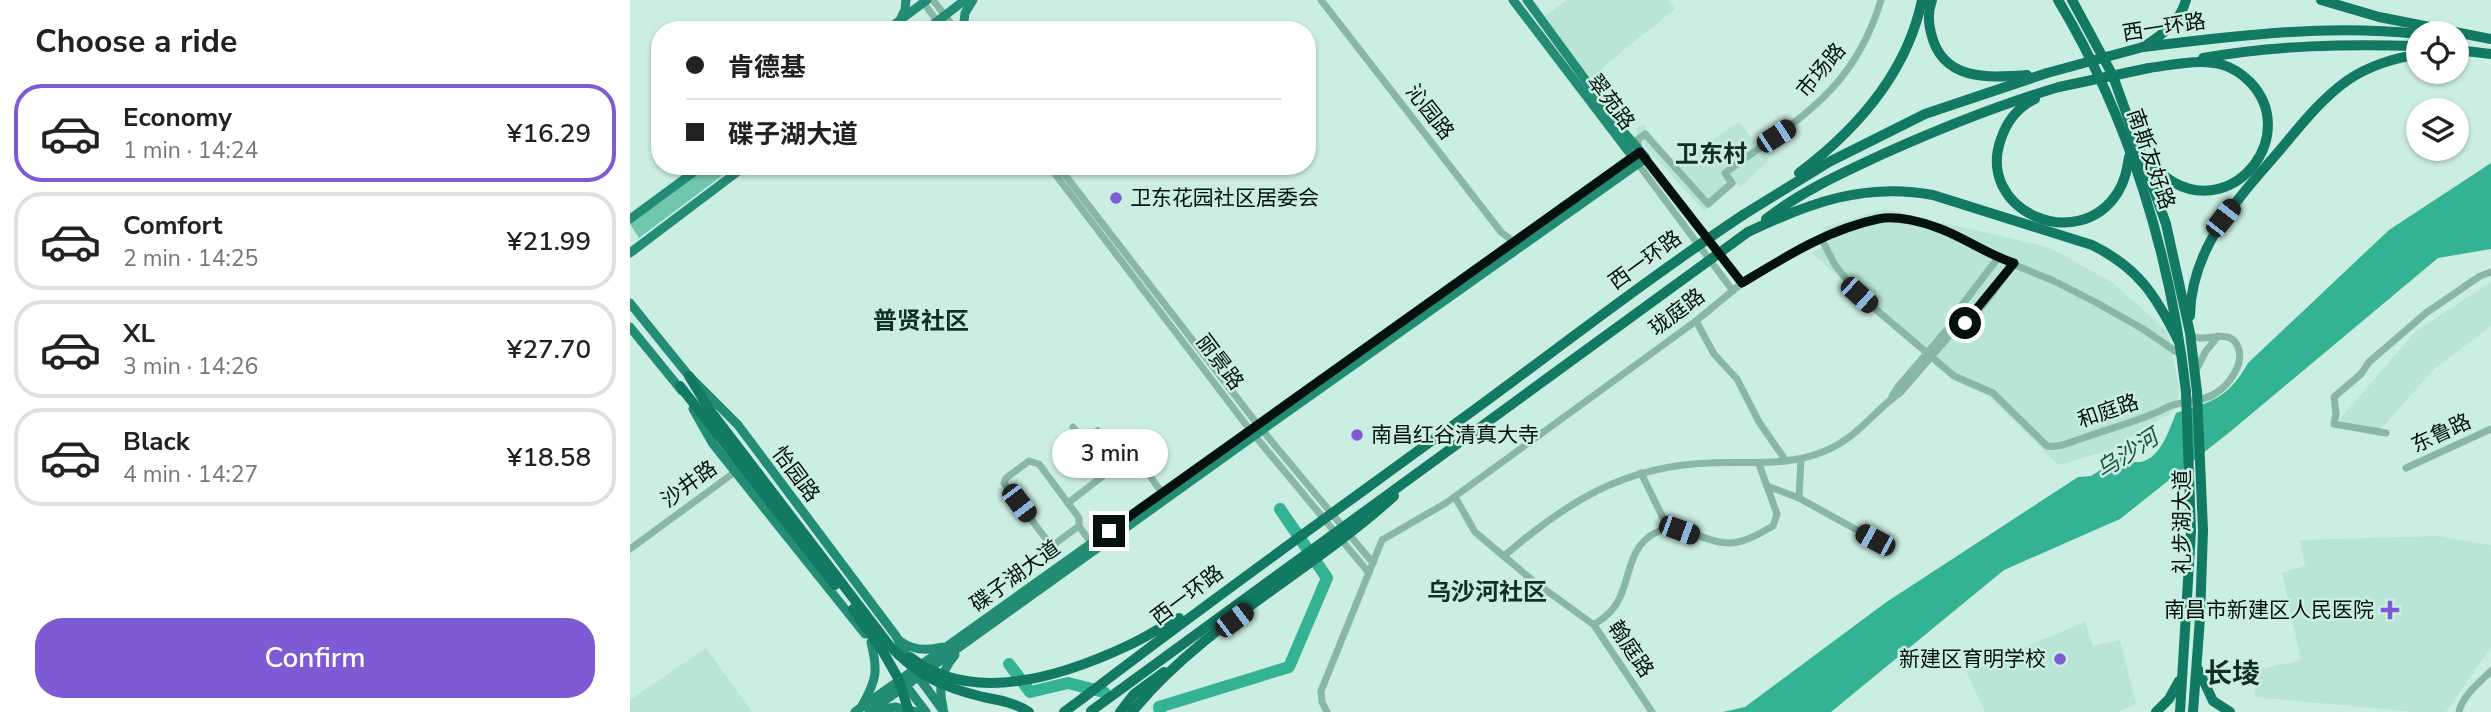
<!DOCTYPE html>
<meta charset="utf-8">
<style>
body{margin:0;font-family:"Nunito Sans","Noto Sans SC",sans-serif;background:#f2f2f2;color:#222;height:100vh;display:flex;flex-direction:column;font-size:26px;white-space:nowrap}
*{box-sizing:border-box;margin:0}
p{font-size:23px;color:#767676}
.icon{flex:none;width:38px;height:38px;fill:none;stroke:currentColor;stroke-width:2;stroke-linecap:round;stroke-linejoin:round}
.map{position:relative;flex:1;overflow:hidden}
.details{display:flex;flex-direction:column;background:#fff;width:630px}
.details>*{flex:none}
.guide{position:absolute;left:21px;top:21px;width:665px;height:154px;border-radius:28px;box-shadow:0 2px 5px #0004;display:grid;align-content:center;height:154px;padding:0 35px;background:#fff}
.fabs{position:absolute;left:1776px;top:21px;display:grid;gap:14px}
.fabs a{display:grid;place-items:center;width:63px;height:63px;border-radius:50%;background:#fff;box-shadow:0 2px 5px #0004;font-size:35px}
.end{position:absolute;width:32px;height:32px;margin:-16px;border:9px solid #05110d;background:#fff;box-shadow:0 0 0 4px #fff}
.from{border-radius:50%}
.bubble{position:absolute;height:49px;border-radius:24px;background:#fff;box-shadow:0 2px 5px #0004;font-size:23px;font-weight:600;line-height:49px;text-align:center}
.car{position:absolute;width:21px;height:42px;margin:-21px -10px;border-radius:9px;box-shadow:0 0 5px 2px #0007;background:linear-gradient(#222 24%,#8ab4d8 0 40%,#222 0 76%,#8ab4d8 0 86%,#222 0)}
.guide b{display:flex;align-items:center;gap:24px;height:66px;font-size:26px}
.guide b+b{border-top:2px solid #e0e0e0}
.guide i{width:18px;height:18px;background:#222}
ul{padding:0;list-style:none}
li{display:flex;align-items:center;gap:21px;height:98px;margin:0 14px 10px;padding:0 21px;border:4px solid #e0e0e0;border-radius:28px}
li div{flex:1}
li b{display:block;font-size:26px}
li em{font-style:normal;font-weight:600}
li.on{border-color:#7e5ad4}
li>.icon{width:63px;height:63px;stroke-width:1.5}
h2{padding:0 35px;font-size:32px;line-height:84px}
.button{display:flex;gap:14px;margin-top:auto;padding:14px 35px}
.button a{flex:1;height:80px;border-radius:28px;background:#7e5ad4;color:#fff;font-size:28px;font-weight:600;line-height:80px;text-align:center}
main{display:flex;flex:1;min-height:0}
.map>svg:first-child{display:block}
.built{fill:#b9e5d6}
.green{fill:#6fc7ae}
.water{fill:#33b294}
.pier{fill:#cbeee2}
.lines{fill:none;stroke-linecap:round;stroke-linejoin:round}
.river{stroke:#33b294;stroke-width:12}
.minor{stroke:#88b6a7;stroke-width:7}
.major{stroke:#238c74;stroke-width:9}
.highway{stroke:#127963;stroke-width:10}
.highway-bridge{stroke:#127963;stroke-width:10}
.route{stroke:#05110d;stroke-width:9}
.poi-dot{fill:#7e5ad4;stroke:#cbeee2;stroke-width:2.5}
.labels{text-anchor:middle;dominant-baseline:central;stroke-width:5;stroke-linejoin:round;paint-order:stroke}
.street-label{font-size:21px;fill:#05110d;stroke:#cbeee2}
.poi-label{font-size:21px;fill:#05110d;stroke:#cbeee2;text-anchor:start}
.water-label{font-size:23px;font-style:italic;fill:#1e5143;stroke:#cbeee2}
.quarter-label{font-size:24px;font-weight:bold;fill:#112f27;stroke:#cbeee2}
.district-label{font-size:28px;font-weight:bold;fill:#112f27;stroke:#cbeee2}
</style>
<main>
<section class="details">
<h2>Choose a ride</h2>
<ul>
<li class="on"><svg class="icon" aria-label="car" viewBox="0 0 24 24"><path d="M5 17H2v-5l4-1 3-4h7l3 4 3 1v5h-3M9 17h6M6 11h13"/><circle cx="7" cy="17" r="2"/><circle cx="17" cy="17" r="2"/></svg><div><b>Economy</b><p>1 min · 14:24</p></div><em>¥16.29</em></li>
<li><svg class="icon" aria-label="car" viewBox="0 0 24 24"><path d="M5 17H2v-5l4-1 3-4h7l3 4 3 1v5h-3M9 17h6M6 11h13"/><circle cx="7" cy="17" r="2"/><circle cx="17" cy="17" r="2"/></svg><div><b>Comfort</b><p>2 min · 14:25</p></div><em>¥21.99</em></li>
<li><svg class="icon" aria-label="car" viewBox="0 0 24 24"><path d="M5 17H2v-5l4-1 3-4h7l3 4 3 1v5h-3M9 17h6M6 11h13"/><circle cx="7" cy="17" r="2"/><circle cx="17" cy="17" r="2"/></svg><div><b>XL</b><p>3 min · 14:26</p></div><em>¥27.70</em></li>
<li><svg class="icon" aria-label="car" viewBox="0 0 24 24"><path d="M5 17H2v-5l4-1 3-4h7l3 4 3 1v5h-3M9 17h6M6 11h13"/><circle cx="7" cy="17" r="2"/><circle cx="17" cy="17" r="2"/></svg><div><b>Black</b><p>4 min · 14:27</p></div><em>¥18.58</em></li>
</ul>
<div class="button"><a>Confirm</a></div>
</section>
<div class="map">
<svg width="1861" height="712" viewBox="0 0 1861 712">
<rect width="100%" height="100%" fill="#cbeee2"/>
<!-- built -->
<g class="built">
<path d="M937,0H1038L1045,9L975,65L963,83L915,16Z"/>
<path d="M1109,122L1139,160L1110,187L1106,184L1074,211L1007,137L1006,129L1013,124L1045,166Z"/>
<path d="M1254,209L1418,247L1482,282L1537,331L1550,391L1542,412L1481,450L1428,465L1360,397L1325,381L1182,253L1200,241L1192,228Z"/>
<path d="M1861,282V326L1805,368L1750,430L1709,420L1786,331Z"/>
<path d="M1809,536L1861,545V647L1816,712H1785L1624,697L1627,670L1671,660L1652,573L1675,566L1670,540Z"/>
<path d="M1455,622L1463,646L1490,640L1506,704L1488,712H1355L1336,671Z"/>
<path d="M76,648L122,712H0V700Z"/>
</g>
<!-- green -->
<g class="green">
<path d="M78,166H105L9,238L0,224Z"/>
<path d="M468,426L491,455L479,464L456,436Z"/>
</g>
<!-- water -->
<path class="water" d="M1861,163V249L1808,258L1601,431L1490,519L1374,570L1201,712H1093L1115,707L1255,603L1448,477L1461,476L1491,457C1524,476 1536,438 1546,413C1584,401 1598,398 1618,363L1759,230Z"/>
<!-- pier -->
<path class="pier" d="M466,675L538,692L520,712H467L461,679Z"/>
<g class="lines">
<!-- river -->
<g class="river">
<path d="M379,664L400,692L438,683L474,692"/>
<path d="M530,712L529,707L659,667L697,578L650,509"/>
</g>
<!-- minor -->
<g class="minor">
<path d="M303,0L326,30"/>
<path d="M691,0L871,232L884,242"/>
<path d="M292,1L314,30"/>
<path d="M1009,148L1007,140L1015,134L1078,204L1102,183L1095,173C1167,119 1223,93 1251,0"/>
<path d="M1016,158L1112,283"/>
<path d="M1008,164L1103,291"/>
<path d="M419,166L620,430L739,573"/>
<path d="M428,166L628,425L743,563"/>
<path d="M1191,238L1205,265L1229,295L1324,376L1363,393L1417,446C1429,448 1441,442 1453,438C1475,430 1498,424 1520,415C1527,413 1533,409 1540,406C1555,401 1573,402 1586,393C1599,385 1615,363 1608,347C1599,325 1573,346 1560,334"/>
<path d="M1066,321L1084,354L1107,379L1129,422L1156,461"/>
<path d="M1566,370L1576,351L1588,336"/>
<path d="M1262,396L1267,388L1321,325L1325,314L1368,258"/>
<path d="M443,427L478,473"/>
<path d="M1756,433L1704,424L1706,414L1704,397L1731,374L1739,362L1796,313L1850,276L1861,272"/>
<path d="M1776,468L1861,429"/>
<path d="M1011,473L1038,528"/>
<path d="M1137,486L1169,498L1245,540"/>
<path d="M825,497L845,532L902,580L964,625L1022,712"/>
<path d="M1169,498L1171,459"/>
<path d="M438,503L499,456L508,459L532,493"/>
<path d="M449,526V518L409,464L399,461L376,478L374,483L419,543H426L449,526L461,543"/>
<path d="M0,549L105,472"/>
<path d="M874,556C937,502 993,466 1079,463C1118,461 1157,467 1195,451C1229,437 1243,411 1271,392L1326,328C1347,319 1370,282 1384,263"/>
<path d="M964,625C969,621 977,616 981,611C1002,588 994,549 1025,533C1049,520 1073,543 1098,543C1115,543 1129,534 1143,526L1147,514L1129,464"/>
<path d="M697,712L692,702L691,691L752,540L816,503L1066,321L1112,283L1191,238L1250,218L1284,221L1311,229L1368,258L1424,281L1467,303L1513,329L1551,355"/>
<path d="M1829,712C1832,696 1850,682 1861,671"/>
</g>
<!-- major -->
<g class="major">
<path d="M883,0L1005,160"/>
<path d="M271,18L275,10L276,0"/>
<path d="M257,30L297,0"/>
<path d="M296,30L335,0"/>
<path d="M333,30L335,13L343,0"/>
<path d="M0,219L72,166"/>
<path d="M0,253L115,166"/>
<path d="M0,303L59,376L108,425L266,636L280,662"/>
<path d="M0,327L52,391"/>
<path d="M63,409L83,444L235,634"/>
<path d="M270,641C282,650 297,651 312,647"/>
<path d="M287,675L314,712"/>
<path d="M274,683L296,712"/>
<path d="M232,706C247,679 248,671 241,642"/>
<path d="M313,707C308,687 311,671 325,655"/>
<path d="M245,711L265,707L286,712"/>
<path d="M225,712L1010,152"/>
<path d="M239,712L632,430L1016,158L992,130L897,0"/>
</g>
<!-- highway -->
<g class="highway">
<path d="M1302,0C1298,11 1298,22 1301,33C1312,81 1357,78 1397,75"/>
<path d="M1428,0C1499,118 1541,256 1556,392"/>
<path d="M1442,0L1483,76L1536,224L1560,333L1567,392"/>
<path d="M1691,0L1749,17L1861,39"/>
<path d="M1515,46C1533,34 1550,22 1556,0"/>
<path d="M1513,47C1604,36 1696,24 1788,34"/>
<path d="M1827,50L1861,54"/>
<path d="M1573,58C1646,45 1715,44 1788,46"/>
<path d="M1405,99C1388,107 1377,121 1371,139C1345,210 1448,256 1488,192C1495,181 1497,169 1499,157"/>
<path d="M1515,158C1524,167 1532,176 1543,182C1606,218 1670,134 1620,82C1612,74 1603,68 1593,65C1570,58 1542,65 1519,68"/>
<path d="M1169,173C1226,130 1277,73 1292,0"/>
<path d="M1113,215L1199,162L1295,114L1417,73"/>
<path d="M1136,219C1172,191 1212,173 1253,154C1311,128 1368,105 1429,87"/>
<path d="M1118,232C1179,203 1235,182 1303,195L1462,245C1509,268 1526,296 1549,342"/>
<path d="M1560,316C1561,247 1608,199 1650,150C1671,125 1691,99 1718,80C1737,67 1765,57 1788,55"/>
<path d="M1568,669L1583,701L1600,712"/>
<path d="M434,712L453,698"/>
<path d="M490,712L504,694L534,672"/>
<path d="M1526,712L1539,699L1549,681"/>
<path d="M1550,712L1561,531"/>
<path d="M1563,712L1570,618L1573,530"/>
</g>
<!-- highway-bridge -->
<g class="highway-bridge">
<path d="M1417,73L1513,47"/>
<path d="M1429,87L1519,68"/>
<path d="M59,376L79,409L259,645C288,676 312,687 353,697C369,700 386,703 399,712"/>
<path d="M50,386L205,585"/>
<path d="M1556,392L1561,531"/>
<path d="M1567,392L1573,530"/>
<path d="M223,609L252,650L268,678L279,712"/>
<path d="M280,657C342,706 433,676 497,646C515,638 531,627 549,618"/>
<path d="M453,698C587,595 724,498 859,399C943,337 1026,273 1113,215"/>
<path d="M461,711L1118,232"/>
<path d="M502,712C574,624 681,572 764,496"/>
</g>
</g>
<g class="lines">
<!-- route -->
<path class="route" d="M479,531L1010,152L1112,283C1155,257 1199,229 1248,219C1267,215 1294,222 1311,229C1337,239 1358,255 1384,263L1335,323"/>
</g>
<!-- markers -->
<g class="poi-dot">
<circle cx="486" cy="198" r="7"/>
<circle cx="727" cy="435" r="7"/>
<path d="M1756.5 599.5h7v7h7v7h-7v7h-7v-7h-7v-7h7z"/>
<circle cx="1430" cy="659" r="7"/>
</g>
<g class="labels">
<!-- street labels -->
<g class="street-label">
<text transform="translate(1534 27) rotate(-9)">西一环路</text>
<text transform="translate(1191 70) rotate(-50)">市场路</text>
<text transform="translate(981 102) rotate(53)">翠苑路</text>
<text transform="translate(800 112) rotate(52)">沁园路</text>
<text transform="translate(1521 159) rotate(71)">南斯友好路</text>
<text transform="translate(1015 260) rotate(-36)">西一环路</text>
<text transform="translate(1047 312) rotate(-37)">珑庭路</text>
<text transform="translate(590 362) rotate(53)">丽景路</text>
<text transform="translate(1478 411) rotate(-19)">和庭路</text>
<text transform="translate(1811 433) rotate(-25)">东鲁路</text>
<text transform="translate(166 474) rotate(53)">怡园路</text>
<text transform="translate(59 484) rotate(-36)">沙井路</text>
<text transform="translate(1552 522) rotate(-90)">礼步湖大道</text>
<text transform="translate(385 576) rotate(-36)">碟子湖大道</text>
<text transform="translate(557 595) rotate(-37)">西一环路</text>
<text transform="translate(1001 649) rotate(56)">翰庭路</text>
</g>
<!-- poi labels -->
<g class="poi-label">
<text x="500" y="198">卫东花园社区居委会</text>
<text x="741" y="435">南昌红谷清真大寺</text>
<text x="1744" y="610" text-anchor="end">南昌市新建区人民医院</text>
<text x="1416" y="659" text-anchor="end">新建区育明学校</text>
</g>
<!-- water labels -->
<g class="water-label">
<text transform="translate(1497 454) rotate(-33)">乌沙河</text>
</g>
<!-- quarter labels -->
<g class="quarter-label">
<text x="1081" y="154">卫东村</text>
<text x="291" y="321">普贤社区</text>
<text x="857" y="592">乌沙河社区</text>
</g>
<!-- district labels -->
<g class="district-label">
<text x="1602" y="674">长堎</text>
</g>
</g>
</svg>
<div class="fabs">
<a><svg class="icon" aria-label="locate" viewBox="0 0 24 24"><circle cx="12" cy="12" r="6"/><path d="M12 2v4M12 18v4M2 12h4M18 12h4"/></svg></a>
<a><svg class="icon" aria-label="layers" viewBox="0 0 24 24"><path d="M12 4l9 5-9 5-9-5zM3 14l9 5 9-5"/></svg></a>
</div>
<i class="end from" style="left:1335px;top:323px"></i>
<i class="end" style="left:479px;top:531px"></i>
<div class="bubble" style="left:422px;top:429px;width:116px">3 min</div>
<i class="car" style="left:1146px;top:136px;rotate:57deg"></i>
<i class="car" style="left:1593px;top:218px;rotate:38deg"></i>
<i class="car" style="left:1229px;top:295px;rotate:132deg"></i>
<i class="car" style="left:389px;top:503px;rotate:143deg"></i>
<i class="car" style="left:1049px;top:530px;rotate:110deg"></i>
<i class="car" style="left:1245px;top:540px;rotate:298deg"></i>
<i class="car" style="left:604px;top:620px;rotate:53deg"></i>
<div class="guide">
<b><i class="from"></i>肯德基</b>
<b><i></i>碟子湖大道</b>
</div>
</div>
</main>
